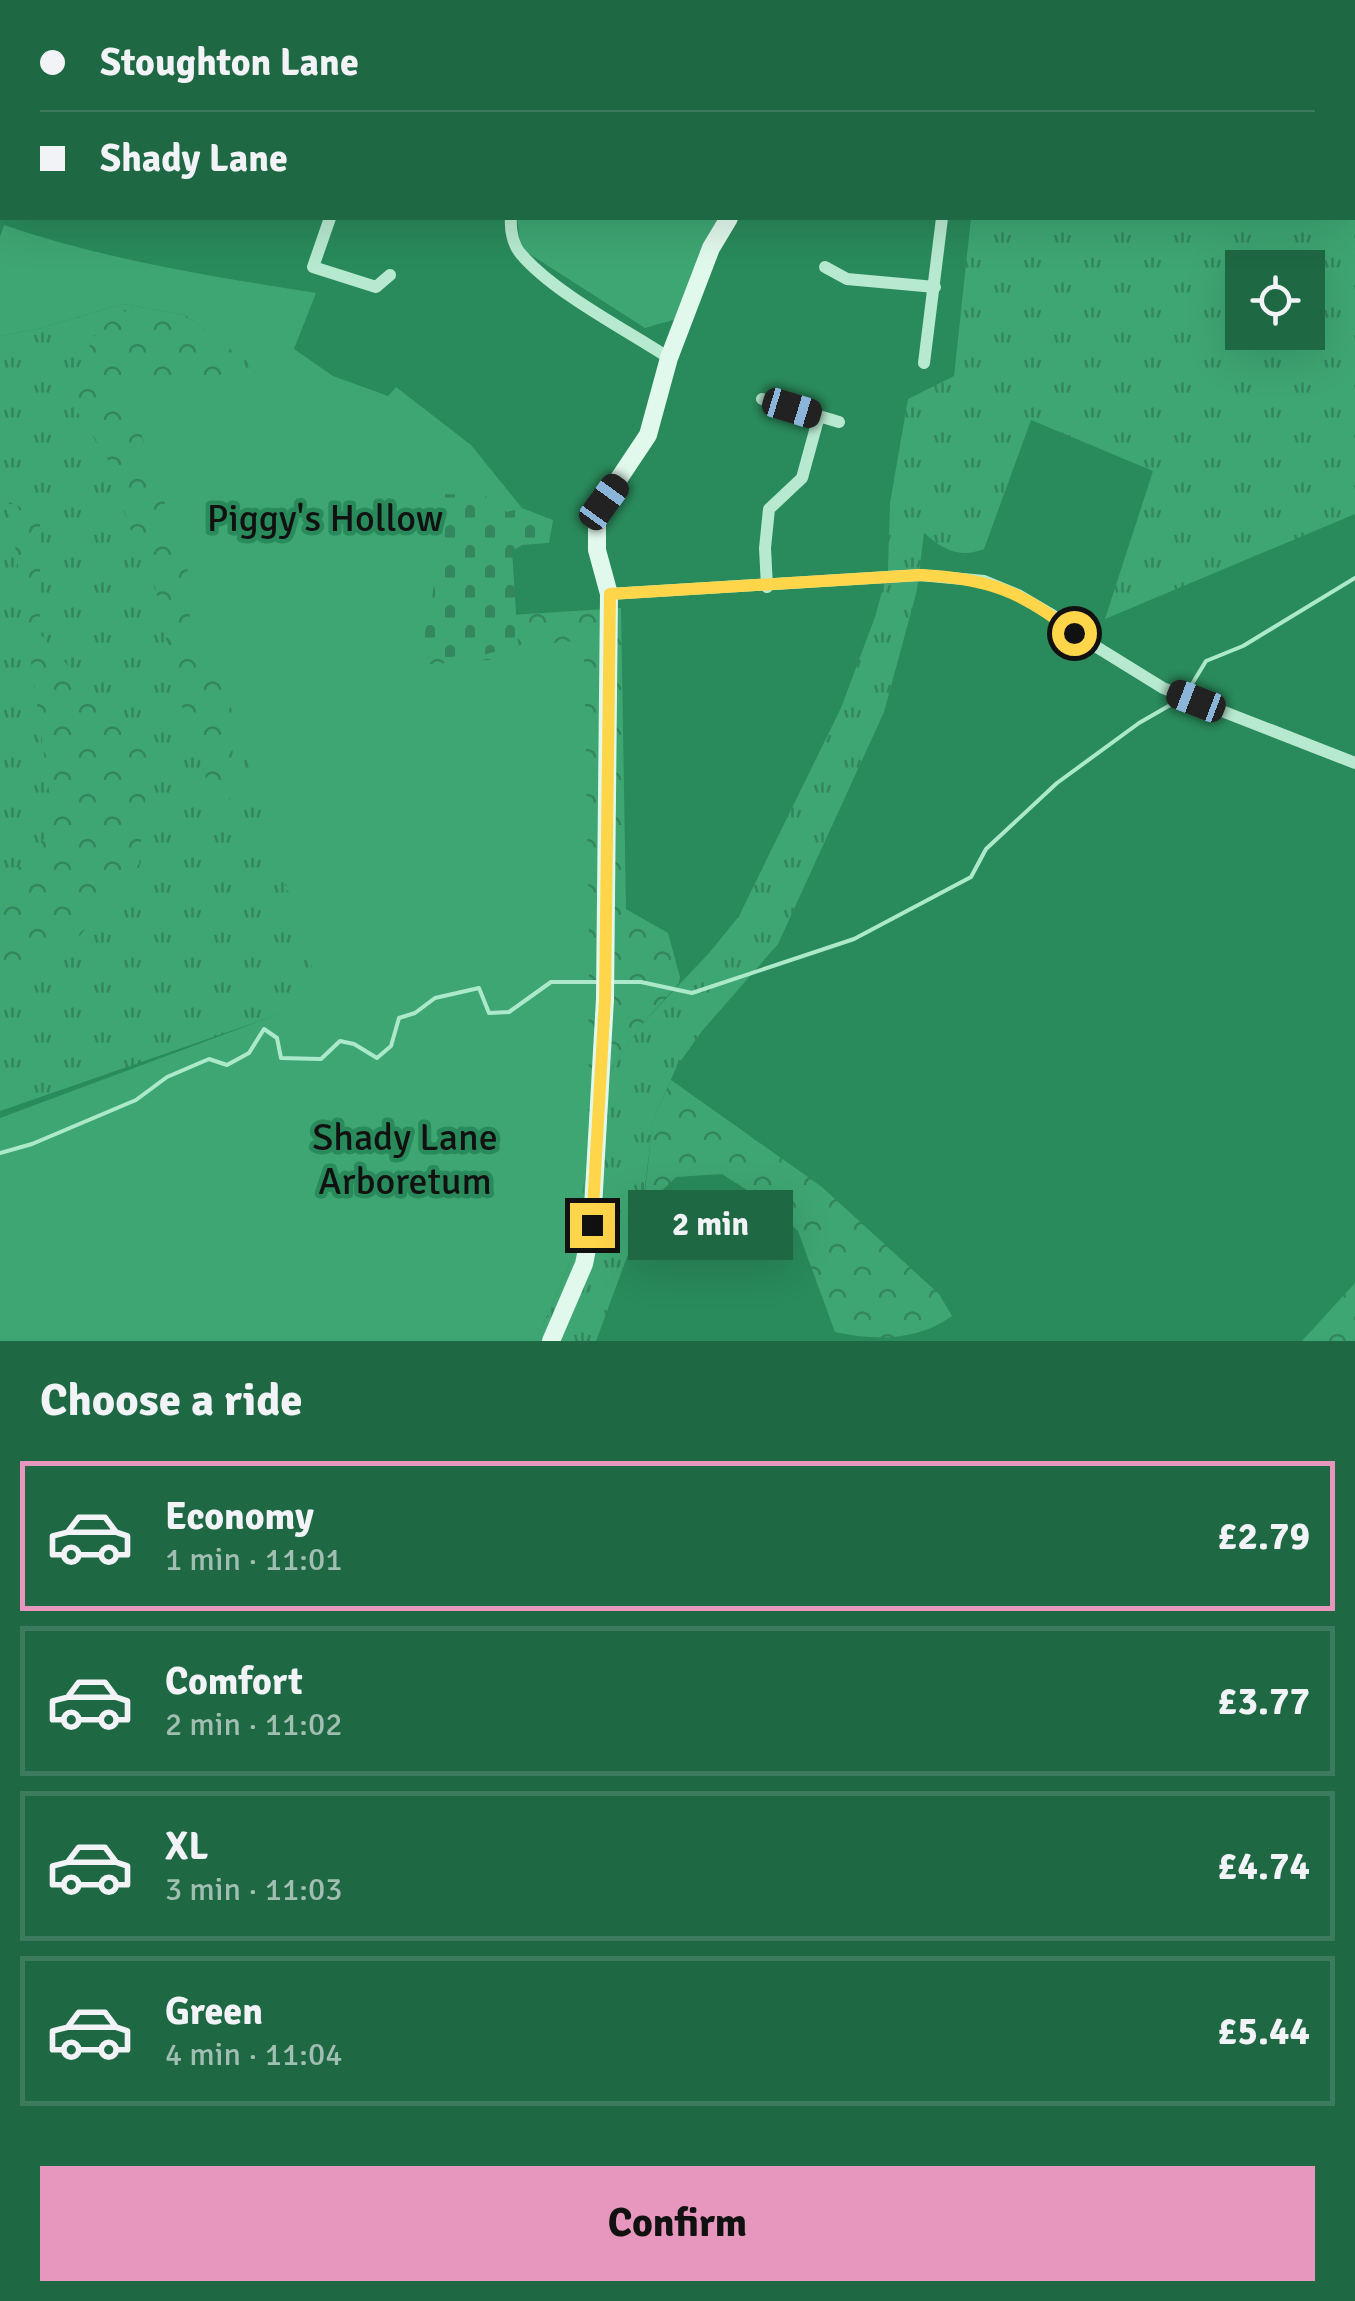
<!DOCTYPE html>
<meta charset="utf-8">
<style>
body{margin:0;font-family:Signika,sans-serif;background:#276e4b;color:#f1f3f6;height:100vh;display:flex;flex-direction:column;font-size:38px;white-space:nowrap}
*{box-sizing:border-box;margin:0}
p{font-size:32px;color:#a1beb2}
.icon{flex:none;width:55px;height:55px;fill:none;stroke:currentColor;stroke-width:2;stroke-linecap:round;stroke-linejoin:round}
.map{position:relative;height:1341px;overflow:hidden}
.drawer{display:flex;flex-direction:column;background:#1f6844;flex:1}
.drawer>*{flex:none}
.hud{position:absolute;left:0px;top:0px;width:1355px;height:220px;box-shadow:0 10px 40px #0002;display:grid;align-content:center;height:220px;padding:0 40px;background:#1f6844}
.tools{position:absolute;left:1225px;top:250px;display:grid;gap:20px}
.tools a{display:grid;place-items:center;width:100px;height:100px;border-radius:0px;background:#1f6844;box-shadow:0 10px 40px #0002;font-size:50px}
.end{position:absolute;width:45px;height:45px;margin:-22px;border:12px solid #ffd54a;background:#111;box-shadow:0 0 0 5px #111}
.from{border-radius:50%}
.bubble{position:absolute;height:70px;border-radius:0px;background:#1f6844;box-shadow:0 10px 40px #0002;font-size:32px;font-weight:700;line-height:70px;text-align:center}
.car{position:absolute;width:30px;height:60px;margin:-30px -15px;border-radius:12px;box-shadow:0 0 8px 2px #0007;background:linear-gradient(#222 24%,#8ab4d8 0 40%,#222 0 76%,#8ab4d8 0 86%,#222 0)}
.hud b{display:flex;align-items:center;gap:35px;height:95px;font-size:38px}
.hud b+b{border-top:2px solid #3c7b5d}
.hud i{width:25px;height:25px;background:#f1f3f6}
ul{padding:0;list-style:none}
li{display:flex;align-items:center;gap:30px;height:150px;margin:0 20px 15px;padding:0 20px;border:5px solid #3c7b5d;border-radius:0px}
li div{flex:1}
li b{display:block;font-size:38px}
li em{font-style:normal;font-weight:700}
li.active{border-color:#e797bd}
li>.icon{width:90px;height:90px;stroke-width:1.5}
h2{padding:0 40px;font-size:45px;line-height:120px}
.primary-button{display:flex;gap:20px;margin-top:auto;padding:20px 40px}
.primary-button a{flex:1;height:115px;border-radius:0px;background:#e797bd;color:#111;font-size:40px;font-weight:700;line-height:115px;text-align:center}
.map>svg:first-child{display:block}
.grass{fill:url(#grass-tufts);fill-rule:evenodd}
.forest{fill:url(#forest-crowns)}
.cemetery{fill:url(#cemetery-stones)}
.park{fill:#3ea673}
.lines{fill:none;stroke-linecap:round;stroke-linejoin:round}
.stream{stroke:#abe9ca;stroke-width:4}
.street{stroke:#b7e9d0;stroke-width:12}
.secondary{stroke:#e1f8ed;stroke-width:18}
.route{stroke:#ffd54a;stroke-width:12}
.labels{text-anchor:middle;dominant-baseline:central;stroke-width:9;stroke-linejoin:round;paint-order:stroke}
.park-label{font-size:38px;fill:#111;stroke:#298a5b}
</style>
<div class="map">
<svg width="1355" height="1341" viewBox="0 0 1355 1341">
<defs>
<pattern id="grass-tufts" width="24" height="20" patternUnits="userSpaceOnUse" patternTransform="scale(2.5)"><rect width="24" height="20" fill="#3ea673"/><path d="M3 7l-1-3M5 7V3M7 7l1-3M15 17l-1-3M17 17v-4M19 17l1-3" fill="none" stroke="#33865d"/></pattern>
<pattern id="forest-crowns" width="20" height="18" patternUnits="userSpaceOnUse" patternTransform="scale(2.5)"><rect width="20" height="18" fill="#3ea673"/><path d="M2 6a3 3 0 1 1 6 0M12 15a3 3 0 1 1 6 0" fill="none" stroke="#33865d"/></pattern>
<pattern id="cemetery-stones" width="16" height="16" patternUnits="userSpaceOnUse" patternTransform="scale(2.5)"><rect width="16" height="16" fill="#3ea673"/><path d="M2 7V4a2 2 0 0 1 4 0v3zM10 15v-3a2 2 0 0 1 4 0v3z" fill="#33865d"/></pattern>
</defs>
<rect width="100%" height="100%" fill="#298a5b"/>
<!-- grass -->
<g class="grass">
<path d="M994,0H1355V514L1105,619L1153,471L1031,420L984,549C958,559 943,549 924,533L917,590L884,712L778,944L702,1031L677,1066L653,1120L641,1219L596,1341H536L572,1259L588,1157L613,1065L641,1025L710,952L739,916L841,708L875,617L888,570L890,503L908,399L954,376L971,218H1352V2H993ZM1242,268H1308V332H1242Z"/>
<path d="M123,304L185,315L246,359L261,382L218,646L323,999L0,1111V336L37,329Z"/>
</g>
<!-- forest -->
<g class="forest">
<path d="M133,306L218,331L254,382L198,592L190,641L212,651L263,631L621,608L626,909L668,933L681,981L641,1025L613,1065L536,1341L34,1119L91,1085L237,1031L328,1026L329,985L268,845L300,823L269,721L234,727L230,800L213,799L178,695L153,577L129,526L111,465L65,392L98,330Z"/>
<path d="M9,502L40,516V634L149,757L139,864L77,939L27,974L0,985V890L54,827Z"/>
<path d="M671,1080L822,1187L939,1294L952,1316C917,1341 876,1341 835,1332L798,1231L772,1206L722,1174L676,1177L643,1209L653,1120Z"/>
<path d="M1355,1283V1341H1302Z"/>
</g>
<!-- cemetery -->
<path class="cemetery" d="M438,487L483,491L507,511L522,508L553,520L549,543L522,545L512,551L518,645L483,655L396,660Z"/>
<!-- park -->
<g class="park">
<path d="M517,218H723L676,319L645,328L528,253L520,242Z"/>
<path d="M4,225C106,260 210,276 316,293L294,349L333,376L388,396L396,387L471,445L522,508L507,512L485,496L444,494L432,600L418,665L500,659L565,640L584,647L589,936L588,1157L572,1259L536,1341H0V1118L322,998L211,644L196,638L188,609L194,589L125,386L256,374L245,359L185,315L123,304L37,329L0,336V237Z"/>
</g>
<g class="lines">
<!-- stream -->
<g class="stream">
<path d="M1186,694L1206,661L1243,646L1355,578"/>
<path d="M612,982H641L692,993L854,939L971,877L986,849L1057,783L1139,723L1179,700"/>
<path d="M0,1153L32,1144L136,1100L167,1077L209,1059L227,1065L249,1053L264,1029L277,1038L281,1058L321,1059L340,1041L354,1044L377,1058L391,1046L399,1018L415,1013L435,998L479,988L489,1013L509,1012L551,982H598"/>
</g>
<!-- street -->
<g class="street">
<path d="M30,0L34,2"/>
<path d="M577,0V2"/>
<path d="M954,0V2"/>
<path d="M252,2L253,0"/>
<path d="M369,2V0"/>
<path d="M330,218L313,267L376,287L390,275"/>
<path d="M511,218C510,230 513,245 521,254C554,293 625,329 669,358"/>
<path d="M825,267L847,279L935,287"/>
<path d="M924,363L942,218"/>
<path d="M762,399L839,422"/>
<path d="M767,587L765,548L769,509L802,478L819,416"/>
<path d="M609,594L920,575L984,581L1018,595L1052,615L1074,633L1163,688L1355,763"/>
</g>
<!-- secondary -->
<g class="secondary">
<path d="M686,2L691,0"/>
<path d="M0,188L2,187"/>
<path d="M551,1341L584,1264L592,1225L605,999L609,594L597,550V518L604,501L648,435L669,358L711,248L729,218"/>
</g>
</g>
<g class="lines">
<!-- route -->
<path class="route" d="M592,1225L605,999L610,594L920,575C986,578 1023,591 1074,633"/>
</g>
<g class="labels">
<!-- park labels -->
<g class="park-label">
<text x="325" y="518">Piggy's Hollow</text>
<text x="405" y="1137">Shady Lane<tspan x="405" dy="44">Arboretum</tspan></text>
</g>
</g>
</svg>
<div class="tools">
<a><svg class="icon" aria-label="locate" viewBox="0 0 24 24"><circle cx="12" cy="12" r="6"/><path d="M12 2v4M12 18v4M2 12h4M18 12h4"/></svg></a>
</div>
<i class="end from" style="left:1074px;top:633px"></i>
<i class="end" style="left:592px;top:1225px"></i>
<div class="bubble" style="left:628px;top:1190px;width:165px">2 min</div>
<i class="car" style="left:792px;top:408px;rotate:107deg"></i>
<i class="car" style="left:604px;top:502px;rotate:36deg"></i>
<i class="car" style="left:1196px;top:701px;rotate:291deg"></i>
<div class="hud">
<b><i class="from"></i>Stoughton Lane</b>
<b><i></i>Shady Lane</b>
</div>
</div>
<section class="drawer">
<h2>Choose a ride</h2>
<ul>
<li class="active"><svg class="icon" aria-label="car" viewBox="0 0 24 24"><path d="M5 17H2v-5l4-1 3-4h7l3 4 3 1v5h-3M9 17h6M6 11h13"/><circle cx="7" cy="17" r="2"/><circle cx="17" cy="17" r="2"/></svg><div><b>Economy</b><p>1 min · 11:01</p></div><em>£2.79</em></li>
<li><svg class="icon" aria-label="car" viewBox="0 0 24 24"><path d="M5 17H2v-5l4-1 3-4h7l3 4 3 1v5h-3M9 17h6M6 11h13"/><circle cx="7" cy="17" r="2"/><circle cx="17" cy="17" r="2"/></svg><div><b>Comfort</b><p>2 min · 11:02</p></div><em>£3.77</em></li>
<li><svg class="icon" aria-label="car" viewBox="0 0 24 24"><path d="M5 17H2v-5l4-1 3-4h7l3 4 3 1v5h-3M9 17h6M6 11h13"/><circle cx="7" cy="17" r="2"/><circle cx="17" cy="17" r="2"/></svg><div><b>XL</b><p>3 min · 11:03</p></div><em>£4.74</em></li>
<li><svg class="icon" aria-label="car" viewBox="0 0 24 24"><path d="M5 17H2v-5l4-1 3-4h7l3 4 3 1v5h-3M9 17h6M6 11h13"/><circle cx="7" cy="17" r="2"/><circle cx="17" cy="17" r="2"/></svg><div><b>Green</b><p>4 min · 11:04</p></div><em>£5.44</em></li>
</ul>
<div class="primary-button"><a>Confirm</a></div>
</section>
